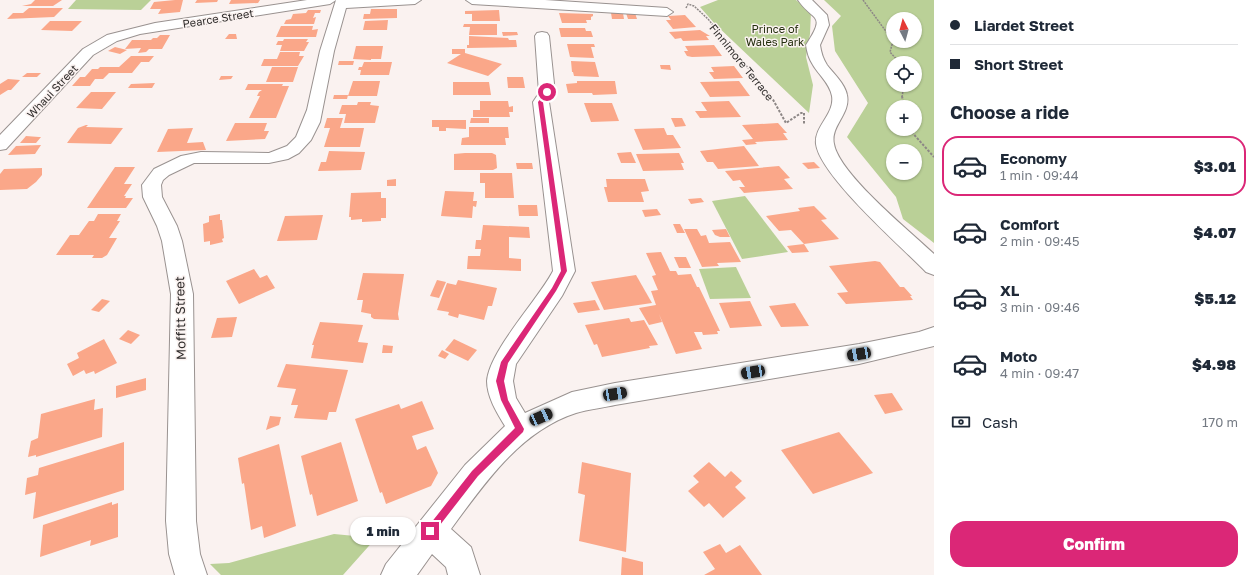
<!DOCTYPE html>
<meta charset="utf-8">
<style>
body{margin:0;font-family:"Golos Text",sans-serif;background:#f6f6f7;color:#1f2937;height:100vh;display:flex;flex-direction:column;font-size:15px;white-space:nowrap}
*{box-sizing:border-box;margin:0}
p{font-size:13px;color:#747a83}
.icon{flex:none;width:22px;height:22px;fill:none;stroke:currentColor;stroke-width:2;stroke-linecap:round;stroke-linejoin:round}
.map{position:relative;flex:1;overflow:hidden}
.side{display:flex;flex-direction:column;background:#fff;width:320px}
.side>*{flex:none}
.top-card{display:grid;align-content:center;height:88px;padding:0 16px;background:#fff}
.needle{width:26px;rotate:354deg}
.controls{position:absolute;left:886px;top:12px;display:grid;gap:8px}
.controls a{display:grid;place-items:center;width:36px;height:36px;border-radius:50%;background:#fff;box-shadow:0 1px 3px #0004;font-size:20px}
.end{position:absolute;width:18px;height:18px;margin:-9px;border:5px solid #db2777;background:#fff;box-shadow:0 0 0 2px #fff}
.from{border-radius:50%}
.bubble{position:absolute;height:28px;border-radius:14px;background:#fff;box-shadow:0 1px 3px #0004;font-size:13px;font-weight:800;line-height:28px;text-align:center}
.car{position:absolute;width:12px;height:24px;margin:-12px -6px;border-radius:5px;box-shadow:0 0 3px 1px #0007;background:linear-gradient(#222 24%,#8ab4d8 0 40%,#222 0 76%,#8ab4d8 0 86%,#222 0)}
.top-card b{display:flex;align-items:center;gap:14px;height:38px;font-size:15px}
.top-card b+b{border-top:1px solid #e0e1e3}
.top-card i{width:10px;height:10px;background:#1f2937}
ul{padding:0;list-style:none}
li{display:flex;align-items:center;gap:12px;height:60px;margin:0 8px 6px;padding:0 8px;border:2px solid transparent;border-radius:16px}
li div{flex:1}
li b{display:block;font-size:15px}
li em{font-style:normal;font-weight:800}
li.active{border-color:#db2777}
li>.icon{width:36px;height:36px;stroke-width:1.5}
h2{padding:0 16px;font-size:18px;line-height:48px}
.pay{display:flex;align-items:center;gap:10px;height:44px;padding:0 16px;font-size:15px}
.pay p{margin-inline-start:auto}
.button{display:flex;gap:8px;margin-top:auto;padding:8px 16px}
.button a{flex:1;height:46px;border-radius:16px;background:#db2777;color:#fff;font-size:16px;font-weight:800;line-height:46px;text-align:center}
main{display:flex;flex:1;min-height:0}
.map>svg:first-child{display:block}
.green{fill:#bad097;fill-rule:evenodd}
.building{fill:#faa789}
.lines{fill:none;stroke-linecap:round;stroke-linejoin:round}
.minor-casing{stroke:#999290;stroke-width:2}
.path-far1{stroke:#8d8786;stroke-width:1.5;stroke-dasharray:2 1;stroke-linecap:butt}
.path{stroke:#8d8786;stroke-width:2;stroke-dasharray:2.5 1.5;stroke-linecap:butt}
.minor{fill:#fff;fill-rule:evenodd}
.route{fill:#db2777}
.labels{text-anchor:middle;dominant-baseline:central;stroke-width:3;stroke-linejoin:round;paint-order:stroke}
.far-street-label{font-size:11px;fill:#312e2d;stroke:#faf2f0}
.far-park-label{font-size:11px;fill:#232e0d;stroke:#faf2f0}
.street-label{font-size:13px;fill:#312e2d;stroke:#faf2f0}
</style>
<main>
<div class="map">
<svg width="934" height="575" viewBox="0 0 934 575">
<rect width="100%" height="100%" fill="#faf2f0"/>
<!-- green -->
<g class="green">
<path d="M76,0H151L141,10L68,9Z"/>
<path d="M718,0H796L811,12L810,34L806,57L813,85L809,113L715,24L700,7Z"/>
<path d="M824,0H934V243L903,219L896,197L847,137L868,103L835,51L832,26L841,16ZM893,19H915V41H893ZM893,63H915V85H893ZM893,107H915V129H893ZM893,151H915V173H893Z"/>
<path d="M745,196L788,252L742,259L712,201Z"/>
<path d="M736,267L751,298L710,299L699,269Z"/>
<path d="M334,534L376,538L343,575H221L210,564L229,563Z"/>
</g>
<!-- building -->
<g class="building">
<path d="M35,0H62L53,6H22L31,4Z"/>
<path d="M175,0H183L180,12L158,14L161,9H150L154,2Z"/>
<path d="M197,0H218L217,2L195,3Z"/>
<path d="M231,0H260L258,3L229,4Z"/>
<path d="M29,8H63L54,17L7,19L13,13H23Z"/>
<path d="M371,9H397V18L363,19L364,14H370Z"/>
<path d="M308,10H321L320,13H315L313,18L316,17L314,24H284L286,20L291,19L293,14L306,13Z"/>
<path d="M499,10L500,21H472V14H465V11Z"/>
<path d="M559,13L593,14V16L591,17V20H586L587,23H562Z"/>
<path d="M611,13H623L624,19H612Z"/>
<path d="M626,13H635L637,19H628Z"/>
<path d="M685,15L696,27L673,29L666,20H671L668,16Z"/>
<path d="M388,20L387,30H363L365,21Z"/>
<path d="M50,21H82L72,31L41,30Z"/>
<path d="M464,24H497V35H469L470,27H463Z"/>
<path d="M281,26H313L312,30L318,29L316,37H276Z"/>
<path d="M559,28H585L586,31H591L593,37H561Z"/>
<path d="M700,30L710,36H706L709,40L683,41L681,38L675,39L669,32Z"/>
<path d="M502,32H517L518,35L503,36Z"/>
<path d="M229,34H236L237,39H225Z"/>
<path d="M160,35H170L162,49H149L146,52L138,53L141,48L125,49L132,40H151L153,38H157Z"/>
<path d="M469,36L508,38L509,40H516L517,47L467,48V45H469Z"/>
<path d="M284,39H308L306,42H309L304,51H280L282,45H276L278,41H283Z"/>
<path d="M567,44H594L595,47H591L594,58L570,57Z"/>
<path d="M714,45L722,56L692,57L687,56L684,51H688L685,46Z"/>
<path d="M356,46H383L381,59H371V60L353,59Z"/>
<path d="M115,47L127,50L120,54L108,51Z"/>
<path d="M452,49H465V53L502,64L488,76L447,63L461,54H452Z"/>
<path d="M280,52H300L299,56H304L298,66H261L264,59H277Z"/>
<path d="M131,56H154L149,62H141L132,73H109L103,79H95L90,86H72L80,77H85L92,69H98L100,67H119Z"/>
<path d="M339,61H354L353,65H338Z"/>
<path d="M571,61L595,62L599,77L574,76L573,72H572Z"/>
<path d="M364,62H392L389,75H360L361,70H358L359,67H362Z"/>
<path d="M660,65H670L671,70L661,69Z"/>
<path d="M734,66L743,78L714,79L709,72H714L711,67Z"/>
<path d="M272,67H298L293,82H266Z"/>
<path d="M27,73H41L37,77H22Z"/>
<path d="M221,76H233L231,79L219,80Z"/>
<path d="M507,77H523L525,88H508Z"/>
<path d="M8,79L20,80L11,90H8L0,95V84Z"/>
<path d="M353,81H380L377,96H348Z"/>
<path d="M577,81H615L617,94L593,95L592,93H568L566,84L577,83Z"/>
<path d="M739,81L750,96L710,97L700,82Z"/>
<path d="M453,82H489L491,95H453Z"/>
<path d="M155,83L152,88H128L131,84Z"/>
<path d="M248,84H283L282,86H289L276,118H249L260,96H257L259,92L262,90H245Z"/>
<path d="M91,92H116L102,109L76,108Z"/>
<path d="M334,95H348L347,99H333Z"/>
<path d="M480,101H508L509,107L513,106V112H509L510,117H473V110H480Z"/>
<path d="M729,101L741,117L700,118L695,111H707L701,102Z"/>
<path d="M358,102H371L370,105L379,106L375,123H344L346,114H339L342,105H357Z"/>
<path d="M584,103H612L619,121L591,122Z"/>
<path d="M327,118H343L340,128H364L360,147H324L330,128H324Z"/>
<path d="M471,118H489V123H470Z"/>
<path d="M671,118H682L686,126L675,127Z"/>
<path d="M432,120H466V129L446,128V131H439V127H432Z"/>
<path d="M235,123H267L264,131H269L265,139L226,141Z"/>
<path d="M778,123L787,133H783L788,140L755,142L757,144L746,145L742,140L753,139L742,125Z"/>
<path d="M86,125H88L86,127L123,128L111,144L67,143L78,128Z"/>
<path d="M469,127H508L509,138H505L506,145H461L462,138L469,137Z"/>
<path d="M193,128L187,143L203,142L206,150L157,152L168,129Z"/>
<path d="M664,128L667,135H673L681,148L643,150L634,129Z"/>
<path d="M26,136L39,137H41L36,143H20Z"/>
<path d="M41,145L35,154L8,155L16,146Z"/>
<path d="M744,146L759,166L718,169L713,162H707L700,151Z"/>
<path d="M329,151L365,152L361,170L318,171L321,162H326Z"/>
<path d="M631,152L636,163H621L617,153Z"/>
<path d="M465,153H492L496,155L497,168L493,170H454V154Z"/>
<path d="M679,153L684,163H681L684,170L643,171L636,154Z"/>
<path d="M814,162L820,168L808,169L802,163Z"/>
<path d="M516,163H532L533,169H517Z"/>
<path d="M779,166L790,178L784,179L793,189L744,193L739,187H745L740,180L733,181L725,171Z"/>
<path d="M115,167H135L124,184H132L124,196H126L125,198H133L126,208H87Z"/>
<path d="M42,168V175L36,182L27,189L0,190V174L4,169Z"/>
<path d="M480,173H512L514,198H485V183H480Z"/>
<path d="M396,179V186H387V180Z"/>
<path d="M606,179H645L649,191L641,192L644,202H608L604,187H607Z"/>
<path d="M445,191L474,192L473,201H477L476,207L473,206L472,218L441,216Z"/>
<path d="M381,192V198H386V218H381V221L362,222V219L351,220V217H349L351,193Z"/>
<path d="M701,198L704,202L691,204L688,199Z"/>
<path d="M518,205H537L538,216H519Z"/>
<path d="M814,206L827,219L821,220L839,239L804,244L791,230L779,231L766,216L800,211L798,208Z"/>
<path d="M657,209L661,215L645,217L642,210Z"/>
<path d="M98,214H121L117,221H120L109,238H117L107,255L102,258H92L94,255H56L70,235H79L89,221H94Z"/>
<path d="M220,214V220H222L224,238L222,239L223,242L210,245V241L204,242L203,224L209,222V216Z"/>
<path d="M323,215L317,240L277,241L285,216Z"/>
<path d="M673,224H680L685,233H677Z"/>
<path d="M483,225L529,227L530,238L509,237V258L521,259V271L467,269L468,256H480L481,249H475L476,240H481Z"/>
<path d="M684,229H697L701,236L706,235L709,243L730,242L741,262L717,263L719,266L702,267Z"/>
<path d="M726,229L730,237H720L715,235L712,230Z"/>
<path d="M804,244L809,252L792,253L787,246Z"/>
<path d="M661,252L670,271H676L678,275L691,274L697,287H699L720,331H717L718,334L703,335L702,332H694L702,349L676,354L659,314L662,322L649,325L639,308L656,305L651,291L658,290L652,276L656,275L646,253Z"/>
<path d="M674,257H686L691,268H679Z"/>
<path d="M875,261L880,262L900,287H904L912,296H910L913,300L846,304L837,293L848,292L829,266Z"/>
<path d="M254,269L260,278L267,275L275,288L239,304L226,281Z"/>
<path d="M363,273L404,274L398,314L399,320L374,319L371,317V314L361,312L363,300H357Z"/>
<path d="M636,275L652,303L604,310L591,282Z"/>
<path d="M437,280L446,282L439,298L430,296Z"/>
<path d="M458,280L497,288L492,306H488L484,320L459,314L458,318L448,315L449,312L437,310L447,283L456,285Z"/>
<path d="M102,299L110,301L99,312L91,310Z"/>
<path d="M595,300L600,310L578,313L573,303Z"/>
<path d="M750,301L762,326L730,328L719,303Z"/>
<path d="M795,303L809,326L781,327L769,306Z"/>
<path d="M237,317L232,337L211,338L217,318Z"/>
<path d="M629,318L631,322L644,320L658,345L649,346L650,348L602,357L597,344L594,345L585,325Z"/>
<path d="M320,322L363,325L358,342L368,343L363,363L311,358L314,345H312Z"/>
<path d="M128,330L140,335L131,344L119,339Z"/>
<path d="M104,339L117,363L95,374L94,371L86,374L84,370L73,376L67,364L79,358L77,353Z"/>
<path d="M454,339L477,350L468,361L445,350Z"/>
<path d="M383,345L393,346L392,353H382Z"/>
<path d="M442,350L449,354L445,359L438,356Z"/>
<path d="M286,364L348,370L336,412H329L327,420L294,418L298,405H291L296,389L277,387Z"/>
<path d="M146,378V390L116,398V386Z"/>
<path d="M892,393L903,410L885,414L874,395Z"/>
<path d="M95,399L94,410L103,408L102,437L36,457V455L28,457L31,441L38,438L41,414Z"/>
<path d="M422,401L434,429L412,436L417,450L426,446L438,473L431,486L386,504L382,492L380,493L355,419L399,404L401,409Z"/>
<path d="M270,416L281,417L279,425L266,430Z"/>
<path d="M839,432L873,473L813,494L781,450Z"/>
<path d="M124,442V490L33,519L36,492L25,495L27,478L38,475L39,468Z"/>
<path d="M341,442L358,501L317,516L312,494L310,495L301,456Z"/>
<path d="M279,444L296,526L264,538L262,526L251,530L244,483L242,484L238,458Z"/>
<path d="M582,462L631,473L626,552L579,541L585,495L578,493Z"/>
<path d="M709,462L725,477L731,471L742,481L735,487L746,498L723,518L709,503L704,507L688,491L699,482L693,476Z"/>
<path d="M112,502V505L118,503V537L90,546L91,540L40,557L43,525Z"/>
<path d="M720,544L726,553L740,545L762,575H704L715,569L703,552Z"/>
<path d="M622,557L643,562V575H621Z"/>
</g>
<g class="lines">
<defs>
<g id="minor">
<path d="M307,0H421L415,4L346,8L334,51L320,122L311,140L299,153L288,159L269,163H194L169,175L163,180L161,185L162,197L177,226L182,241L193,294L196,521L200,554L207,575H175L169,554L166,521L171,294L162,241L157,226L143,197L142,185L154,169L181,156L201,152L269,153L287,146L296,137L307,110L320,51L336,0L330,4L140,34L117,41L93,55L6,149L0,150V135L83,49L107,35L155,23Z"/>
<path d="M466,0H545L667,8L673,12L667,16L472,4Z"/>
<path d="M798,0H812L827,15L829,25L820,45C821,52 823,59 827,65C834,74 845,84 847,95C851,114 830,126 834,144C839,174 911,232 934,254V275L926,272C902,247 820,176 816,144C814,126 835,114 832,96C830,84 819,75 813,65C809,59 807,52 806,45C827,13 813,22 798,0Z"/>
<path d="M542,32L547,33L549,36L555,93L549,102L575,271L562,296L516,364L513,381L516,398L525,413L572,392L615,383L859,344L919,332L934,327V346L859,364L615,405C602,408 589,409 576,413C520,431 484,484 451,529L471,547L480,575H448L446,567L432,554L417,575H381L386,564L465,465L505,426C497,413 487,397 487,381C489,351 538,300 553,271L533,102L539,93L535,36L537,33Z"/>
</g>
</defs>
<!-- minor casing -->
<use href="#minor" class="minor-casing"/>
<!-- path-far1 -->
<g class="path-far1">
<path d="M863,0L893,41"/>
<path d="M686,8L688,4L694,6L708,19L772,97"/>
<path d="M893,41L890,52L900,63"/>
<path d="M902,97L904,85"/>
</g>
<!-- path -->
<g class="path">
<path d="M771,96L786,123L801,113H804V125"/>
<path d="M902,96L904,107"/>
<path d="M909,129L934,157"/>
</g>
<!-- minor -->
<use href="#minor" class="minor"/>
</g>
<!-- route -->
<path class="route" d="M546,92H549L543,102L567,271L556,291L508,363L504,381L508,400L524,429L523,432L478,476L433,534L430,535L425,531L427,528L472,471L515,428L501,400L496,381L501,362L552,288L561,271L538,102Z"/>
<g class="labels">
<!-- far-street labels -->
<g class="far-street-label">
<text transform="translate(218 18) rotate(-9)">Pearce Street</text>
<text transform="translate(742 62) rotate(51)">Finnimore Terrace</text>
<text transform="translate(52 91) rotate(-47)">Whaui Street</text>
</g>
<!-- far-park labels -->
<g class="far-park-label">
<text x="775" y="28">Prince of<tspan x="775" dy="13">Wales Park</tspan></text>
</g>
<!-- street labels -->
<g class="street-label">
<text transform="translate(180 318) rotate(-91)">Moffitt Street</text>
</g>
</g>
</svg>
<div class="controls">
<a><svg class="needle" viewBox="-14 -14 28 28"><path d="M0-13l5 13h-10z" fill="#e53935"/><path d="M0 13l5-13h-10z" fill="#747a83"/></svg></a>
<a><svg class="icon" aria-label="locate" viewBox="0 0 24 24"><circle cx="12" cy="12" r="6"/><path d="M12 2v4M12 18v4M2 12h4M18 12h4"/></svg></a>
<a>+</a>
<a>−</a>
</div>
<i class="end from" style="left:547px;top:92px"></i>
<i class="end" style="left:430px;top:531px"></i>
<div class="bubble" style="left:350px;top:517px;width:66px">1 min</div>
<i class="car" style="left:859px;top:354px;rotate:260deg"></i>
<i class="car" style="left:753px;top:372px;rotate:261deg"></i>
<i class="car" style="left:615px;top:394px;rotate:81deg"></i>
<i class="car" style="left:541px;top:417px;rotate:66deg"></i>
</div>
<section class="side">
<div class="top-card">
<b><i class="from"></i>Liardet Street</b>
<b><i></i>Short Street</b>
</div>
<h2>Choose a ride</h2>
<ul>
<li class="active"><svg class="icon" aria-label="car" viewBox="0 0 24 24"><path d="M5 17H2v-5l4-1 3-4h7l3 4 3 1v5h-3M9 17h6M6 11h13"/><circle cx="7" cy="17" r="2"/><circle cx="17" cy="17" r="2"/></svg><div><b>Economy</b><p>1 min · 09:44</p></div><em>$3.01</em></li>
<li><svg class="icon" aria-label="car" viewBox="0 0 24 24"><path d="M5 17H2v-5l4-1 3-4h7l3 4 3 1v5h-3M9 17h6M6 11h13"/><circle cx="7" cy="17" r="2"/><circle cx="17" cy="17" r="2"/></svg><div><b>Comfort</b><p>2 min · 09:45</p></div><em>$4.07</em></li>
<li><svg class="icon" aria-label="car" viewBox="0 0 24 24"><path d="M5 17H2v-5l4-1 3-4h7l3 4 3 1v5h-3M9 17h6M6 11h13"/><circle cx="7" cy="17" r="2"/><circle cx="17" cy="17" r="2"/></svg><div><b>XL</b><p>3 min · 09:46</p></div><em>$5.12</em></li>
<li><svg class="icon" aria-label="car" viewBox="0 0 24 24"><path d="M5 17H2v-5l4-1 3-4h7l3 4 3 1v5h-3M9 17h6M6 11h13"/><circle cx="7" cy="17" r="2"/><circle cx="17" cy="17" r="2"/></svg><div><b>Moto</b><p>4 min · 09:47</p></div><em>$4.98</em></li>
</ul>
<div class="pay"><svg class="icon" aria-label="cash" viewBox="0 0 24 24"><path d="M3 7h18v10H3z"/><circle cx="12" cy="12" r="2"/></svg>Cash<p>170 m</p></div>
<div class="button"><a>Confirm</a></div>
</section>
</main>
